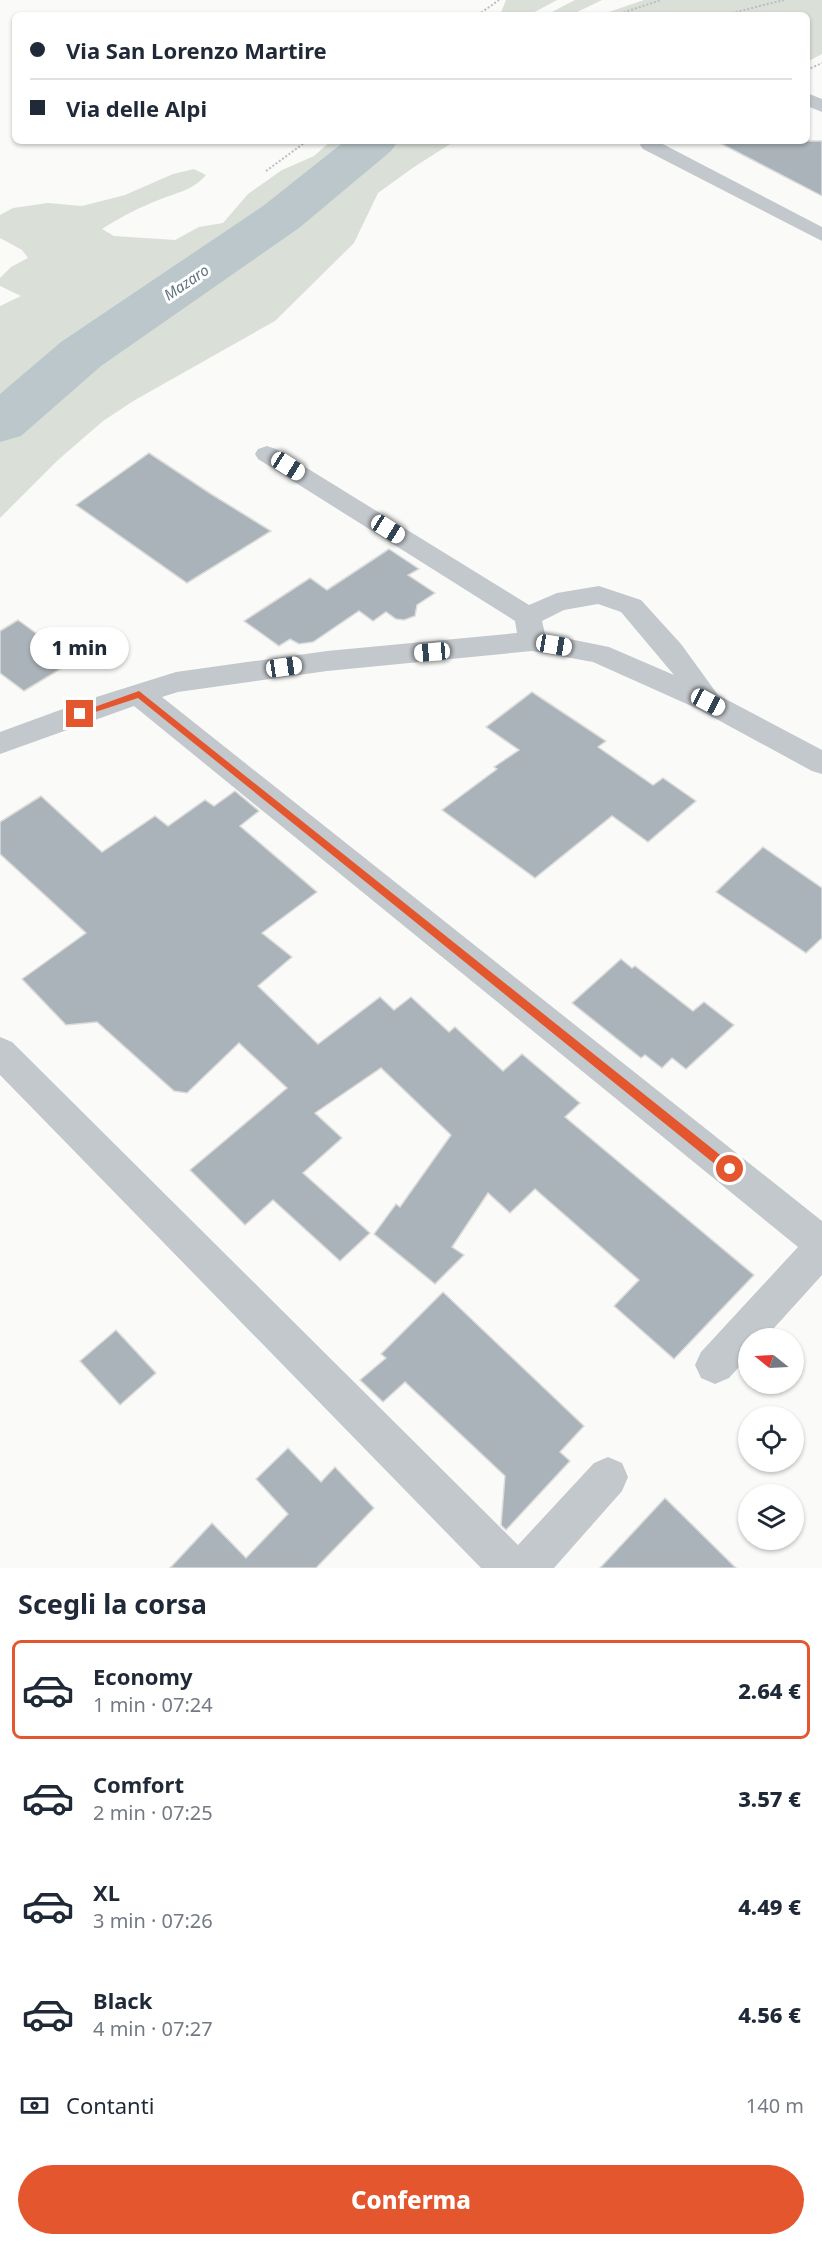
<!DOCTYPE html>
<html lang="it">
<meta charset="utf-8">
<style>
body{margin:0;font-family:"Noto Sans",sans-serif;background:#f2f2f3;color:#1f2937;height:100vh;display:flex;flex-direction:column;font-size:22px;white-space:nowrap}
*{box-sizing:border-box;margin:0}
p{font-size:20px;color:#747a83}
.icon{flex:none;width:33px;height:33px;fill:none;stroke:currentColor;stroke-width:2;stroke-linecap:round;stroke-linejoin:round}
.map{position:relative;height:1568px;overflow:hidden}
.panel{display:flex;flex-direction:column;background:#fff;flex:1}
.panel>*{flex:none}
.guide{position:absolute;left:12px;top:12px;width:798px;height:132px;border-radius:9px;box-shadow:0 2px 4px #0004;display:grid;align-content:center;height:132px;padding:0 18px;background:#fff}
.needle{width:39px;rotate:288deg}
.controls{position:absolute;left:738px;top:1328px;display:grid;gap:12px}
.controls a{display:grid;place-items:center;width:66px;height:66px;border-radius:50%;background:#fff;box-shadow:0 2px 4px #0004;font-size:30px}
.end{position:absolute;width:27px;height:27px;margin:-14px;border:8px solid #e4572e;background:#fff;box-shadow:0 0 0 3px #fff}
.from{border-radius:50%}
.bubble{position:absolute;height:42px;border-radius:21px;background:#fff;box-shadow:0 2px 4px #0004;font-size:20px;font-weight:800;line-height:42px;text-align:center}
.car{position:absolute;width:18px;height:36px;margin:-18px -9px;border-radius:8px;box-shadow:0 0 4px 2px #0007;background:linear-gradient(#fff 24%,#345 0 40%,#fff 0 76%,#345 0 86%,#fff 0)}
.guide b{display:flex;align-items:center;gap:21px;height:57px;font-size:22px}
.guide b+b{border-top:2px solid #e0e1e3}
.guide i{width:15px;height:15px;background:#1f2937}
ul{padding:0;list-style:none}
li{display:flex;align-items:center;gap:18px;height:99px;margin:0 12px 9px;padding:0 6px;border:3px solid transparent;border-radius:9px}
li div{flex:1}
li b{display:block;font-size:22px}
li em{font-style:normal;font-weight:800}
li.on{border-color:#e4572e}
li>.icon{width:54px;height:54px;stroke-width:1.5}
h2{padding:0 18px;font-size:27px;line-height:72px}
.pay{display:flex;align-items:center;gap:15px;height:66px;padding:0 18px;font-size:22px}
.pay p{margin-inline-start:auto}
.button{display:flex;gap:12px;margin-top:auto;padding:12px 18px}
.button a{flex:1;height:69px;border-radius:36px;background:#e4572e;color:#fff;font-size:24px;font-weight:800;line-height:69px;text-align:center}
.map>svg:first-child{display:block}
.green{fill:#dadfd7}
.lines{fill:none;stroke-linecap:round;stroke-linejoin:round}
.river{fill:#bbc7cb;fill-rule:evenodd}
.building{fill:#aab3b9;stroke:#dcdcda;stroke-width:1.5}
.path{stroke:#bbbfc2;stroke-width:2;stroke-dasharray:2 2;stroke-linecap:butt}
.minor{fill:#c3c8cc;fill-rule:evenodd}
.route{fill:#e4572e}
.labels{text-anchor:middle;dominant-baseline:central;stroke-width:6;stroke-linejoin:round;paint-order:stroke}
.far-water-label{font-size:15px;font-style:italic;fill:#60757c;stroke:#fff}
</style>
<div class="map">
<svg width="822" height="1568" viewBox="0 0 822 1568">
<rect width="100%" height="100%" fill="#fafaf8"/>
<!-- green -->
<g class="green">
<path d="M506,0H557L529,15H500Z"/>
<path d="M575,0H602L571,15H546Z"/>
<path d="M644,0H822V54L807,62V15H600Z"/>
<path d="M331,141H455L414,167L378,193L354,243L275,321L135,400L103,421L58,460L0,518V306L21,296L0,286V278L11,267L28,258L22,250L0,238V215L13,208L48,203L82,206L125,195L173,174L194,169L206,175C193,190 179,192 161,199C140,207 121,217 102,229L114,236L175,240L199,227L223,223L248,194L282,170L314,156Z"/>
</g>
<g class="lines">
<!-- river -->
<path class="river" d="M345,141H398L391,151L299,228L101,366L21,436L0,442V394L61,342L263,206Z"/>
</g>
<!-- building -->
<g class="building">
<path d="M716,141H822V196Z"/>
<path d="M149,453L211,494L271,531L187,583L76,505Z"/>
<path d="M389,549L419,569L408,575L435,593L417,605L415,616L404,620L396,619L386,612L373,621L359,611L313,642L299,644L290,639L279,646L244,621L310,578L327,590Z"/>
<path d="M18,620L84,668H62L24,691L0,673V631Z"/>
<path d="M532,692L606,741L598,747L653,785L663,778L696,801L648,842L612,816L535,878L442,810L497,769L494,767L519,750L486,727Z"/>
<path d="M235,791L259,811L240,826L317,892L262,933L292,957L258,986L318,1044L380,997L394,1010L411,997L449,1032L455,1027L503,1071L522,1054L580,1103L565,1117L754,1275L674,1359L614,1306L639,1280L535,1189L510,1213L488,1193L452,1247L464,1255L435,1284L374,1234L396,1204L400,1207L451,1135L381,1068L315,1113L342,1138L303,1173L370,1233L340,1261L273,1200L245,1225L190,1170L287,1088L239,1043L187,1093L174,1091L97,1022L66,1025L22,979L86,933L0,854V822L41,796L102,852L155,816L168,826L205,800L214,806Z"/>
<path d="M763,847L822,888V938L806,953L716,892Z"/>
<path d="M621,959L632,968L635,966L693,1011L704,1002L734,1025L686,1069L672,1058L662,1068L645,1055L641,1058L572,1003Z"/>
<path d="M443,1292L584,1426L560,1452L570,1461L506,1530L501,1525L505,1476L405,1382L383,1402L360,1380L386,1358L381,1354Z"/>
<path d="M116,1330L156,1373L120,1405L80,1361Z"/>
<path d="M288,1448L321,1482L335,1467L374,1508L316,1568H170L212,1523L246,1558L288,1514L256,1479Z"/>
<path d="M665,1498L736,1568H600Z"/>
</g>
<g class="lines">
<!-- path -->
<g class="path">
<path d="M478,15L499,0"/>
<path d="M616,15L661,0"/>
<path d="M724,15L784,0"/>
<path d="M807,70L822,63"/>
<path d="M266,171L307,141"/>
</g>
<!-- minor -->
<g class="minor">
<path d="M807,93L822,99V112L807,106Z"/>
<path d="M643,141H657L822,227V241L643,149L640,145Z"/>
<path d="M267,446L276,449L529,605L557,593L599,586L641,600L681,644L718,695L822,750V774L812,771L698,709L593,662L532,651L327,671L178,692L162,697L822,1221V1275L765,1338H748V1357L729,1378L715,1384L701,1378L695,1365L701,1352L798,1247L134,706L0,754V732L90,699L176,672L327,651L517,633L515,621L258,459L255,454L258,449ZM598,604L621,612L674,675L609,647L545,634L542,621L564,610Z"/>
<path d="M0,1037L12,1042L518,1545L594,1463L608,1457L622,1463L628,1477L622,1491L554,1568H481L0,1075Z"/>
</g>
</g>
<!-- route -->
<path class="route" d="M139,691L734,1166V1173H726L138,698L80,717L75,714Z"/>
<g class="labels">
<!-- far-water labels -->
<g class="far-water-label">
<text transform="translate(186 282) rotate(-34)">Mazaro</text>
</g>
</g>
</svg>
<div class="controls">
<a><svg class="needle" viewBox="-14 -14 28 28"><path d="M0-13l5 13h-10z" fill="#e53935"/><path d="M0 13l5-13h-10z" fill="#747a83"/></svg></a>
<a><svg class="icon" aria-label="locate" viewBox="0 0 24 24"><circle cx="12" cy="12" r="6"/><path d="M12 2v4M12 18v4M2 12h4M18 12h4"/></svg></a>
<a><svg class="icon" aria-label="layers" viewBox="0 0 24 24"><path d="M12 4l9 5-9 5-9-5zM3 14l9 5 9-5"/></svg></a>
</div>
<i class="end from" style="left:730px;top:1169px"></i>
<i class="end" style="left:80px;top:714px"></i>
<div class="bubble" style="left:30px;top:627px;width:99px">1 min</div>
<i class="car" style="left:288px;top:466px;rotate:122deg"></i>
<i class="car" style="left:388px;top:529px;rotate:122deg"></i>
<i class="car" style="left:554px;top:645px;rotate:100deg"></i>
<i class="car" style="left:432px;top:652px;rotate:265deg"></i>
<i class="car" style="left:284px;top:667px;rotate:82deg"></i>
<i class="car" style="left:708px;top:702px;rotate:118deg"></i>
<div class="guide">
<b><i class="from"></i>Via San Lorenzo Martire</b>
<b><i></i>Via delle Alpi</b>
</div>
</div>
<section class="panel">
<h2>Scegli la corsa</h2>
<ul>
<li class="on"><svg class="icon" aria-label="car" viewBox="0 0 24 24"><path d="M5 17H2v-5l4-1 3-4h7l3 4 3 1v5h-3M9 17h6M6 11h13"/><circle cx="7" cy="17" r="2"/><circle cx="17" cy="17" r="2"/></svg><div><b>Economy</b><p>1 min · 07:24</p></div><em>2.64 €</em></li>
<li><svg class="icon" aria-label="car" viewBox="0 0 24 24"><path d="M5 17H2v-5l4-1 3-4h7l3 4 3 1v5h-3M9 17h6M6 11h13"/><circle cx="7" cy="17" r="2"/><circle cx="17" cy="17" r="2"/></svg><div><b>Comfort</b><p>2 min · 07:25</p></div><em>3.57 €</em></li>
<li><svg class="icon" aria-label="car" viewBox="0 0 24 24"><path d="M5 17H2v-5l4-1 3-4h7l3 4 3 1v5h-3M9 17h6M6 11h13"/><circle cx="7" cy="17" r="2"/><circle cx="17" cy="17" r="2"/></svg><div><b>XL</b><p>3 min · 07:26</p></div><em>4.49 €</em></li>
<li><svg class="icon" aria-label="car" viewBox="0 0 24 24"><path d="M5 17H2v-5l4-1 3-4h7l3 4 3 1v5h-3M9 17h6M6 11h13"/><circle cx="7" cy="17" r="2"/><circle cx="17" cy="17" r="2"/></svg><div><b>Black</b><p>4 min · 07:27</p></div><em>4.56 €</em></li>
</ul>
<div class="pay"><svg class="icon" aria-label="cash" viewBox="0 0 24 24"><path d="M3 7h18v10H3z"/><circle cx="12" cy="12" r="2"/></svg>Contanti<p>140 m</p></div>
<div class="button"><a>Conferma</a></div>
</section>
